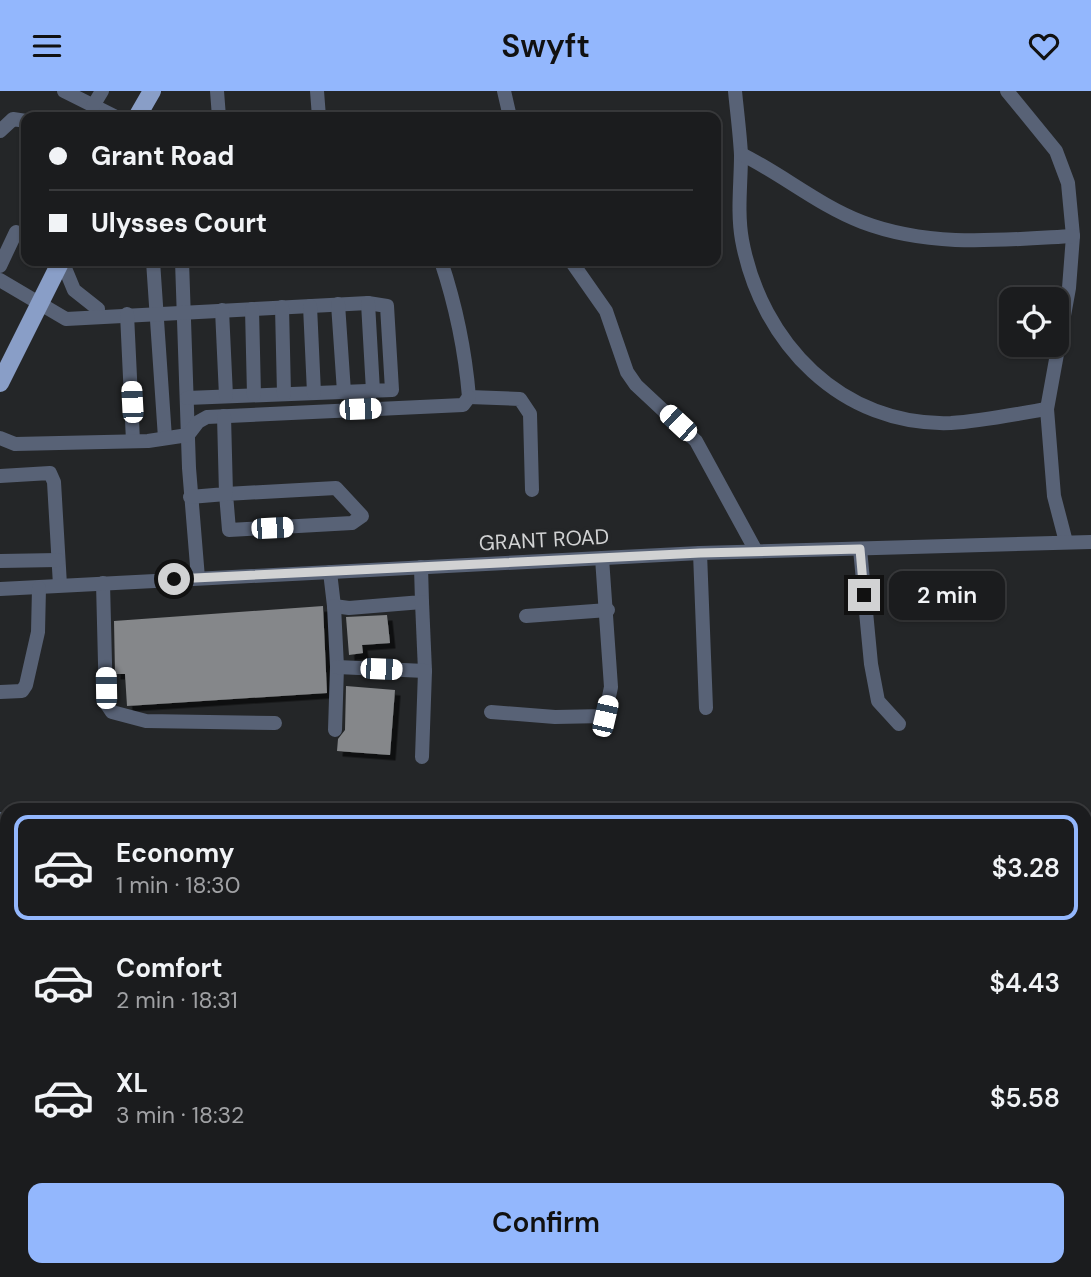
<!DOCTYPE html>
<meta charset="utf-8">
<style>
body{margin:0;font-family:"DM Sans",sans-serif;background:#242527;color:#f1f3f6;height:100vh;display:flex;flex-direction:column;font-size:26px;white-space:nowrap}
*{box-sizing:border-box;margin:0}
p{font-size:23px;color:#a0a1a4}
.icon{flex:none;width:38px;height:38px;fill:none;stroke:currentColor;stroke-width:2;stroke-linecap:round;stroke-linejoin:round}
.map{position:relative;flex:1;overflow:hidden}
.details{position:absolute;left:0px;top:712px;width:1092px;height:474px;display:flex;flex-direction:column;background:#1b1c1e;border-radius:21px 21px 0 0;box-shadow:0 2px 5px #0004,0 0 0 2px #393a3c}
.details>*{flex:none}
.hud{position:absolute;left:21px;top:21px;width:700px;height:154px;border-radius:14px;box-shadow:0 2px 5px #0004,0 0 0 2px #393a3c;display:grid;align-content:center;height:154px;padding:0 28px;background:#1b1c1e}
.tools{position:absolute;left:999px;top:196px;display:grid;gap:14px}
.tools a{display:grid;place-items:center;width:70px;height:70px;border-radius:14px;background:#1b1c1e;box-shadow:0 2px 5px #0004,0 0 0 2px #393a3c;font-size:35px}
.end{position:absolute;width:32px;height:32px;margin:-16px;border:9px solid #d1d2d3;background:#111;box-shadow:0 0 0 4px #111}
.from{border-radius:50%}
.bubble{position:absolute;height:49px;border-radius:14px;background:#1b1c1e;box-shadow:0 2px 5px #0004,0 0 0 2px #393a3c;font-size:23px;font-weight:600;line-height:49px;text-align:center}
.car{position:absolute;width:21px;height:42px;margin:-21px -10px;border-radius:9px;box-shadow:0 0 5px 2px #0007;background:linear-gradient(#fff 24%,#345 0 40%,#fff 0 76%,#345 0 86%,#fff 0)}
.hud b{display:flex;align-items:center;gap:24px;height:66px;font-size:26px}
.hud b+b{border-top:2px solid #393a3c}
.hud i{width:18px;height:18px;background:#f1f3f6}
ul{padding:12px 0 0;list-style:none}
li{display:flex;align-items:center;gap:21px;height:105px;margin:0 14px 10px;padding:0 14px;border:4px solid transparent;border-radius:14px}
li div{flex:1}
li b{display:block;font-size:26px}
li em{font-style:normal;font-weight:600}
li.current{border-color:#93b7fd}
li>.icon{width:63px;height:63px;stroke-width:1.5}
.action{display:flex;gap:14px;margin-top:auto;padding:14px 28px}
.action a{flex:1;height:80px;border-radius:14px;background:#93b7fd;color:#111;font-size:28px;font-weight:600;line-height:80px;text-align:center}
header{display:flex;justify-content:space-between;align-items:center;height:91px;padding:0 28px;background:#93b7fd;color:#111;font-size:32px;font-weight:600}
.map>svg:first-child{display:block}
.green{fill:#2a3d63}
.forest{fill:#354a75}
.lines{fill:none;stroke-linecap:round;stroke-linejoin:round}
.stream{stroke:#01092e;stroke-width:3.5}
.building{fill:#85878a;filter:url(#shadow)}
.minor{stroke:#586276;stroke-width:14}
.major{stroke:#899ec7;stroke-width:18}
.route{stroke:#d1d2d3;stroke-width:9}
.labels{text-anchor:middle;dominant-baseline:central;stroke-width:7;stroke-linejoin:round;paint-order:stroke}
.street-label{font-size:21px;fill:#d1d2d3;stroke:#242628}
</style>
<header><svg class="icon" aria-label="menu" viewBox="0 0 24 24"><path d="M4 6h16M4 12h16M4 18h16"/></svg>Swyft<svg class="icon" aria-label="heart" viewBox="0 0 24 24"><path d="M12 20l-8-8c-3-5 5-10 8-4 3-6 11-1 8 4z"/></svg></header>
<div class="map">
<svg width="1091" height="1186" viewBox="0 0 1091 1186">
<defs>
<filter id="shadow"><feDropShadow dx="5.5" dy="5.5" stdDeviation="0" flood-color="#0009"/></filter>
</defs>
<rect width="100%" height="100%" fill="#242628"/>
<!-- green -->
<path class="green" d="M1085,1062L1091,1063V1186H502L506,1180H1085Z"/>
<!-- forest -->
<g class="forest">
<path d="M0,944L7,946V1066L0,1065Z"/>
<path d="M273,1180H430L435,1186H278Z"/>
<path d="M446,1180H506L502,1186H436Z"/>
</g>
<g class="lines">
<!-- stream -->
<g class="stream">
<path d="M0,978L7,983"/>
<path d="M316,1180L319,1186"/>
<path d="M828,1180L836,1186"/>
<path d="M516,1186L519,1180"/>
</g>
</g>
<!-- building -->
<g class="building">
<path d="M323,515L327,602L127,615L125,583H115L114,530Z"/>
<path d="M387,524L390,552L362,554L363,562L349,564L346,526Z"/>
<path d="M346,595L395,599L390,664L337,660L338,648L345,639Z"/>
</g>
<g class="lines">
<!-- minor -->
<g class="minor">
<path d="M64,0L116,26"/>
<path d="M217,0L219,26"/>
<path d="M317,0L319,26"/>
<path d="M504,0L510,26"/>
<path d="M735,0C737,21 740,43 741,64C741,92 737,121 742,149C761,252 842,336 951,332C983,330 1015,323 1047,318"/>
<path d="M1007,0L1056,60L1068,92L1073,145L1069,197L1047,318L1054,405L1066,451"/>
<path d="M93,15L102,0"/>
<path d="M0,40L13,28L26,30"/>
<path d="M741,63C782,83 818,114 862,131C930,157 1002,149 1073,145"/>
<path d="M62,170L74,199L98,218"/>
<path d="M153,170L165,347"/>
<path d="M182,170L189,377L198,487"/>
<path d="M441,170C456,215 465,258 469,306L520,308L530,323L532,399"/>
<path d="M571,170L606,220L627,281L636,294L696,350L756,460"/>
<path d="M0,175L16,141"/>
<path d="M0,189L66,228L368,212L387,215L392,299L187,307"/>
<path d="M368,212L373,300"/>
<path d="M338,213L344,301"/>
<path d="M310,215L314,302"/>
<path d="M282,216L284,303"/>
<path d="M252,218L254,304"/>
<path d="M222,219L226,305"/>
<path d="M127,223L133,350"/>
<path d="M0,347L15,353L148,350L188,344L198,331L207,326L463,314L469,306"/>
<path d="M0,385L50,382L54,391L60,494"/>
<path d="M336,397L362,425L352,432L229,439L226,403Z"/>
<path d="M190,406L226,403L224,325"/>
<path d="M860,458L871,573L878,610L899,633"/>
<path d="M700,462L706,617"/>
<path d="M0,470L58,469"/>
<path d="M330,481L334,515L349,517L422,511L421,476"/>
<path d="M103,492L106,612L112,621L146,630L275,632"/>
<path d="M0,498L700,462L1091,451"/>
<path d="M422,511L425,580"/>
<path d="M334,515L337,576L335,639"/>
<path d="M526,525L608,519"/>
<path d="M337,576L425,580L422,666"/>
<path d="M0,601L22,600L26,594L38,541L39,497"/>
<path d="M491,621L555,626L605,625L611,596L602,467"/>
<path d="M0,728H7"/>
<path d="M0,898L7,900"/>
<path d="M1085,954L1091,953"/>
<path d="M0,1145L7,1146L0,1160"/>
<path d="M150,1180L161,1186"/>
<path d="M909,1180L910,1186"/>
<path d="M1085,1186L1091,1183"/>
</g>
<!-- major -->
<g class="major">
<path d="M137,26L152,0"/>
<path d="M0,292L61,170"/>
</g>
</g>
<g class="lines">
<!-- route -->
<path class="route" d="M174,488L700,462L860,458L864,504"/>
</g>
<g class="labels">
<!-- street labels -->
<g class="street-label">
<text transform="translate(544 449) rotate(-3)">GRANT ROAD</text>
</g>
</g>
</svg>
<div class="tools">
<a><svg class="icon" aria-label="locate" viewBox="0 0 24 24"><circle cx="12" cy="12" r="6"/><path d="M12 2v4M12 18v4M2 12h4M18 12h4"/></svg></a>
</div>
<i class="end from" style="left:174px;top:488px"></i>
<i class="end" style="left:864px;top:504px"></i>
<div class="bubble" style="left:889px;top:480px;width:116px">2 min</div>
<i class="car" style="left:132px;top:311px;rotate:357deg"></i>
<i class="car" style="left:360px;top:318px;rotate:88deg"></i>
<i class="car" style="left:678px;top:332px;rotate:313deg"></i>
<i class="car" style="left:272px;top:437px;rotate:87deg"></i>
<i class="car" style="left:381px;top:578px;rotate:92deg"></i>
<i class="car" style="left:106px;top:597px;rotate:359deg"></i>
<i class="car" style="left:605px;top:625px;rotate:13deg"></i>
<div class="hud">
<b><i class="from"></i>Grant Road</b>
<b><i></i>Ulysses Court</b>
</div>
<section class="details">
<ul>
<li class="current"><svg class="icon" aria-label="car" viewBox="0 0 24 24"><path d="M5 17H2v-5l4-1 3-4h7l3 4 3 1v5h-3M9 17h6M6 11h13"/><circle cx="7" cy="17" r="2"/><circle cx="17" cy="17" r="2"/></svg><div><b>Economy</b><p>1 min · 18:30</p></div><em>$3.28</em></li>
<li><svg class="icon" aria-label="car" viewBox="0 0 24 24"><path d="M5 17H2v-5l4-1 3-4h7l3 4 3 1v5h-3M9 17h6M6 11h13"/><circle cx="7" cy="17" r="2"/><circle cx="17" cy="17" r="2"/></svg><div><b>Comfort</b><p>2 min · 18:31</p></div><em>$4.43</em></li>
<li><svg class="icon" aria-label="car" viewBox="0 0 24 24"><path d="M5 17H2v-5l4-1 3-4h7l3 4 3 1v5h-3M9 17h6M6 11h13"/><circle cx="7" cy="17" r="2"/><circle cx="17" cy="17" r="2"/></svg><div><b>XL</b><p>3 min · 18:32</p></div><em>$5.58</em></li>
</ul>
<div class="action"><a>Confirm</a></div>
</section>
</div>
